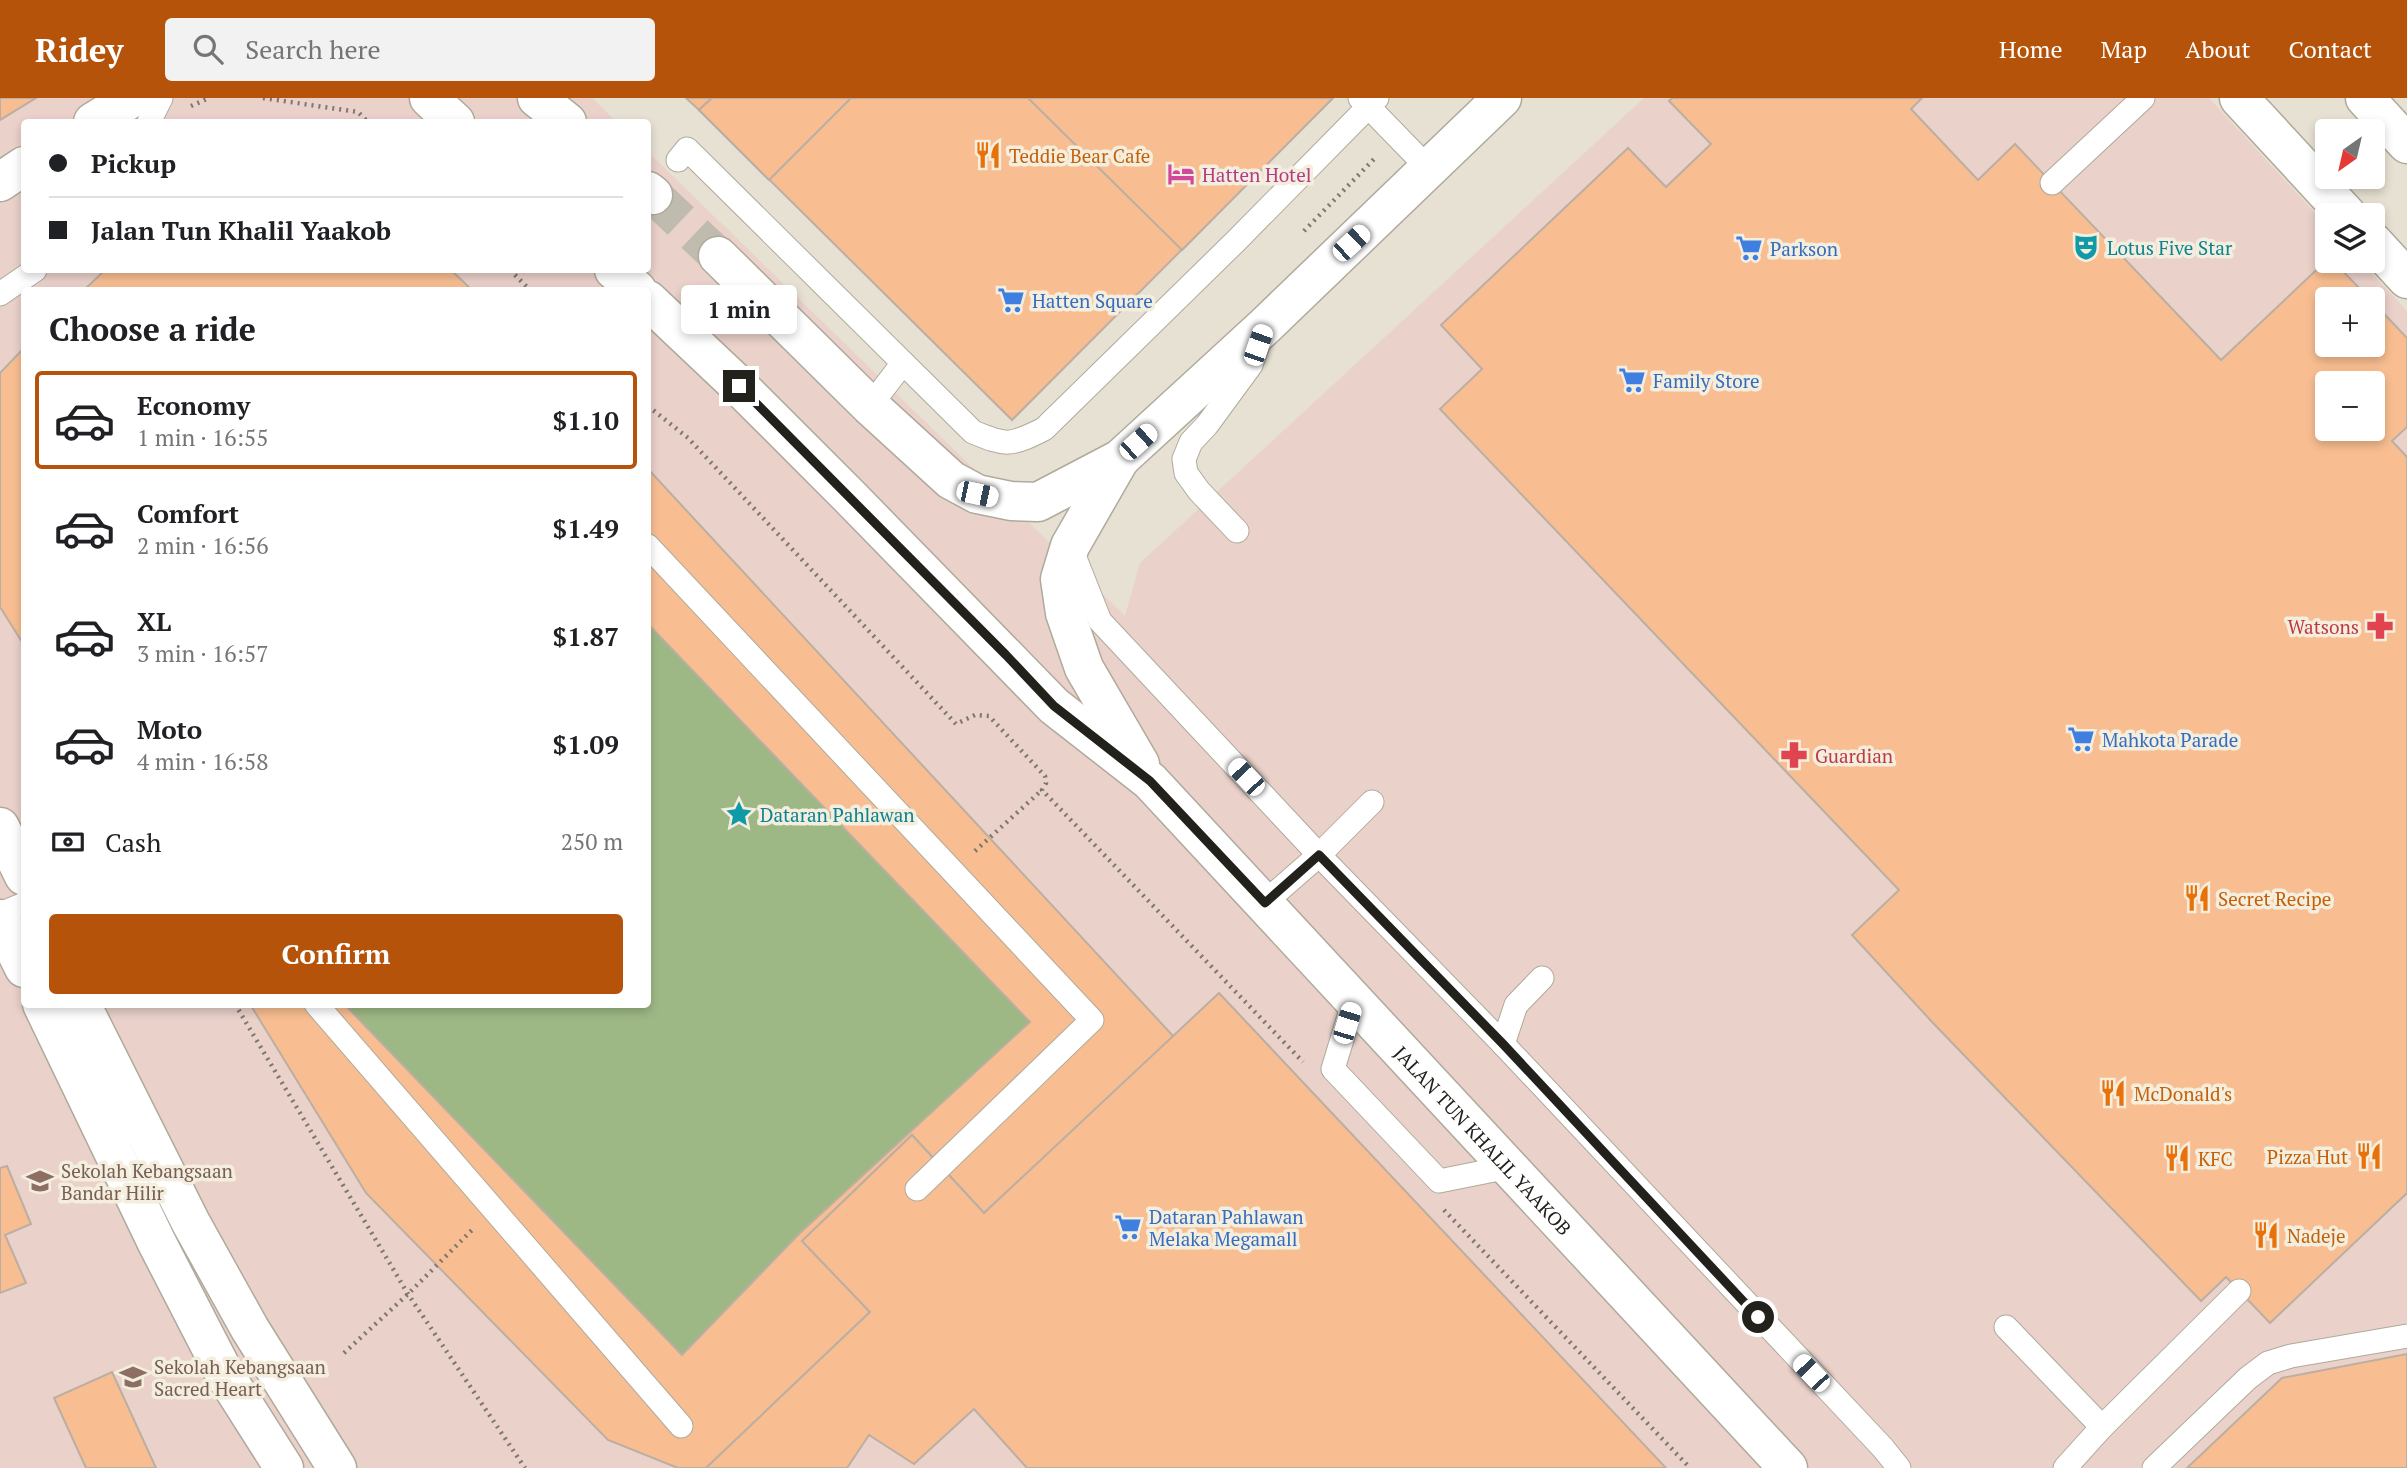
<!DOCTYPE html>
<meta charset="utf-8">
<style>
body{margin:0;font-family:"PT Serif",serif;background:#f2f2f2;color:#202124;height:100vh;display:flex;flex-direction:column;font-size:26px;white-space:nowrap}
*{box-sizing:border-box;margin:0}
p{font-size:23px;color:#757577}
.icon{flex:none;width:38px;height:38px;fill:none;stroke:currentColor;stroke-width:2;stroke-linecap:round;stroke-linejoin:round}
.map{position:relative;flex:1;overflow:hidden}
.panel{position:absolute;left:21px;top:189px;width:630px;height:721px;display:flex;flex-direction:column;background:#fff;border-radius:7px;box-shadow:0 4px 10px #0003}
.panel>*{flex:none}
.banner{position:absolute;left:21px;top:21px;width:630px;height:154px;border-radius:7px;box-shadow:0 4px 10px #0003;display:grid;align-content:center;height:154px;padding:0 28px;background:#fff}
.needle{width:46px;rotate:214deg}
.tools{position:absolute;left:2315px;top:21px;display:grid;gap:14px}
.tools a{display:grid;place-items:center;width:70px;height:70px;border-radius:7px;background:#fff;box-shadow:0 4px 10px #0003;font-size:35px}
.end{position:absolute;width:32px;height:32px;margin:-16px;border:9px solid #23211c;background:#fff;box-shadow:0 0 0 4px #fff}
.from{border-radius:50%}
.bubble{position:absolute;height:49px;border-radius:7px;background:#fff;box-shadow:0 4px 10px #0003;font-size:23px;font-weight:700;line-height:49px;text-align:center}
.car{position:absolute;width:21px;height:42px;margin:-21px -10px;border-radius:9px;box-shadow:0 0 5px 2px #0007;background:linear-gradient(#fff 24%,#345 0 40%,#fff 0 76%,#345 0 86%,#fff 0)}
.banner b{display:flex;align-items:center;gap:24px;height:66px;font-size:26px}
.banner b+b{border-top:2px solid #e0e0e0}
.banner i{width:18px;height:18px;background:#202124}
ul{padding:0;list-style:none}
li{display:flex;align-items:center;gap:21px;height:98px;margin:0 14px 10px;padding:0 14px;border:4px solid transparent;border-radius:7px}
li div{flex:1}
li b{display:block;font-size:26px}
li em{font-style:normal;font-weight:700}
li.on{border-color:#b45309}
li>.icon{width:63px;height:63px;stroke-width:1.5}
h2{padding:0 28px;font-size:32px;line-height:84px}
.pay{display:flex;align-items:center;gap:18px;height:77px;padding:0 28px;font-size:26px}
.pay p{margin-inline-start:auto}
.primary-button{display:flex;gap:14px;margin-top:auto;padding:14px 28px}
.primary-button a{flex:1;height:80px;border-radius:7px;background:#b45309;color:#fff;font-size:28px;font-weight:700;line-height:80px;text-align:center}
header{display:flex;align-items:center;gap:42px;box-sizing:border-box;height:98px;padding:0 35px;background:#b45309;color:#fff}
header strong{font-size:33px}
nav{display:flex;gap:38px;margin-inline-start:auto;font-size:24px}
.search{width:490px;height:63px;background:#f2f2f2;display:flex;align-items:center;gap:18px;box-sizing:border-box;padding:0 24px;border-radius:7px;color:#757577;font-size:26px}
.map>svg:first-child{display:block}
.commercial{fill:#ead1ca;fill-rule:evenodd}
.green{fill:#9eb885}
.building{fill:#f8be91;stroke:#bbaea3;stroke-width:2;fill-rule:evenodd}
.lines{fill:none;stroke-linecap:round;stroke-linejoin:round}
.secondary-tunnel{stroke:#bfbbae;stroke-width:38;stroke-dasharray:38 19;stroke-linecap:butt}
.service-casing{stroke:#afaa9b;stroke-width:25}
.minor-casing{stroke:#afaa9b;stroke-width:41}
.secondary-casing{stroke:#afaa9b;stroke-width:41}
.primary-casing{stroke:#afaa9b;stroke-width:41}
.path{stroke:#7c786f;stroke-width:4.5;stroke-dasharray:2 5;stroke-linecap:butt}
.service{stroke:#fff;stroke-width:23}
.minor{stroke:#fff;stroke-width:38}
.secondary{stroke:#fff;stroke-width:38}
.primary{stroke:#fff;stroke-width:38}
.route{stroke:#23211c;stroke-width:9}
.labels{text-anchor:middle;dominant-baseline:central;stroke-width:7;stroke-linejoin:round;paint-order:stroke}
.food-label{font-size:19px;fill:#c56008;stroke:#f4eedf;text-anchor:start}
.hotel-label{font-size:19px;fill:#b23c85;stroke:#f4eedf;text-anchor:start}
.culture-label{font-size:19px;fill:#0d838f;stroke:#f4eedf;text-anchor:start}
.shop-label{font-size:19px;fill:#366cbe;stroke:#f4eedf;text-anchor:start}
.health-label{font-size:19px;fill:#be3a42;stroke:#f4eedf;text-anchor:end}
.street-label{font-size:19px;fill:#23211c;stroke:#f4eedf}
.education-label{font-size:19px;fill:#785e54;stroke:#f4eedf;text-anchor:start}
</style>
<header>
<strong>Ridey</strong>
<div class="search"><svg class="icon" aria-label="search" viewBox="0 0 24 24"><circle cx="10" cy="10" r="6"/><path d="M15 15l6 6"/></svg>Search here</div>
<nav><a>Home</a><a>Map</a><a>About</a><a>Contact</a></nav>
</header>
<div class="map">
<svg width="2407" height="1370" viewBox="0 0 2407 1370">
<rect width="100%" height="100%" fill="#e6e1d2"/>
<!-- commercial -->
<path class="commercial" d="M0,0H592L617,24H24V172H648V54L1125,518L1140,465L1644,0H2209L2327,128L2328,163H2360L2407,213V1370H0ZM24,192H648V906H24ZM2328,201H2373V247H2328ZM2328,285H2373V331H2328Z"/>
<!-- green -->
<path class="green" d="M648,526L1030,924L800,1135L682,1257L344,907L648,906Z"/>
<!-- building -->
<g class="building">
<path d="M0,0H36L0,22Z"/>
<path d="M686,0H712L699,12Z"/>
<path d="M712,0H1333L1012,322L699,12Z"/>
<path d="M712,0H851L769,82L699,12Z"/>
<path d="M1028,0H1333L1182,152Z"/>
<path d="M1672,0H1922L1911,11L1978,82L2015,46L2221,262L2328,161V163H2333L2370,201H2328V247H2373V204L2407,240V329L2392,343L2407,359V1095L2270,1225L2226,1179L2201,1203L1933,925L1852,837L1899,792L1440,311L1482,271L1441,227L1628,50L1666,89L1711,46L1669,3ZM2328,285H2373V331H2328Z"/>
<path d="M105,172H451L472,192H84Z"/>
<path d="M24,250V547L0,509V275Z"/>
<path d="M648,371L1174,939L984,1115L912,1037L802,1143L870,1214L706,1370H678L608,1342L366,1095L250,906H344L682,1257L800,1135L1030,924L648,526Z"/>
<path d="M1219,895L1666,1370H1027L974,1311L914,1366L869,1337L847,1370H706L870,1214L802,1143L912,1037L984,1115Z"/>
<path d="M7,1068L31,1126L5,1137L26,1185L0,1195V1070Z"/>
<path d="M2407,1256V1370H2187L2282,1280Z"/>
<path d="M112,1274L156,1370H86L54,1300Z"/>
</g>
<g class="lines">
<!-- secondary-tunnel -->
<path class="secondary-tunnel" d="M653,97L718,158"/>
<defs>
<g id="service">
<path d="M1360,0L1429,71"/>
<path d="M149,24L161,0"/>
<path d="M678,62L687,51L973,334C1007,348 1010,348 1044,331L1236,143L1377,0"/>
<path d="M2052,85L2143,0"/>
<path d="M0,196L35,172"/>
<path d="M870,308L903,265"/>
<path d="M1237,433L1199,393L1186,375L1184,361L1191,344L1207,327L1251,267L1261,238"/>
<path d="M648,448L1092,922L917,1091"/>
<path d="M1071,450L1100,523L1319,757L1503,946L1883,1350L1899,1370"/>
<path d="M1264,805L1319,757L1372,704"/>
<path d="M0,816L24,806"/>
<path d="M1354,902L1333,971L1439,1083L1509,1069"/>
<path d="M316,906L681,1328"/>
<path d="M1503,946L1516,907L1542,880"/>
<path d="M2006,1229L2102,1329"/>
<path d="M2065,1370L2102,1329L2239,1193"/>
<path d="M2154,1370L2248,1280L2268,1265L2291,1258L2407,1238"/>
</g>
<g id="minor">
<path d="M2239,0L2347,117"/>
<path d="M2373,144L2407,181"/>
<path d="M0,729L24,778"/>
<path d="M0,821L24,870"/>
<path d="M42,906L157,1145L225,1277L284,1370"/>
<path d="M81,906L191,1125L250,1231L337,1370"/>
</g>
<g id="secondary">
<path d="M429,0L455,24"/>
<path d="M537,0L567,24"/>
<path d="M93,24L132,0"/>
<path d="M0,84L24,68"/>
<path d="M648,93L653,97"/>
<path d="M718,158L870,308L951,382L977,396L1011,403L1038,404L1120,361L1265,228L1502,0"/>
<path d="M614,172L637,192"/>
<path id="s1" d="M648,202L739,288L849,398L1054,608L1150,683L1788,1370"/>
<path d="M1120,361L1070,448L1060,481L1065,515L1084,570L1140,666"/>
</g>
<path id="primary" d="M2365,0L2407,46"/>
</defs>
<!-- service casing -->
<use href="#service" class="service-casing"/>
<!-- minor casing -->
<use href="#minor" class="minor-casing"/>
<!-- secondary casing -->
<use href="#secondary" class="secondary-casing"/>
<!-- primary casing -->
<use href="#primary" class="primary-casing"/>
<!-- path -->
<g class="path">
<path d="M263,0L358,14L368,24"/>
<path d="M191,8L209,0"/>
<path d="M1304,133L1376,59"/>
<path d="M510,172L530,192"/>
<path d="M648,308L688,340L956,626L975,617L989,618L1045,678L1046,685L1042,692L1303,964"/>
<path d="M975,753L1042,692"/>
<path d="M235,906L408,1196L525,1370"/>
<path d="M1444,1112L1690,1370"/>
<path d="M344,1255L408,1196L472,1132"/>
</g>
<!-- service -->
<use href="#service" class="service"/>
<!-- minor -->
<use href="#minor" class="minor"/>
<!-- secondary -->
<use href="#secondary" class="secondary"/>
<!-- primary -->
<use href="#primary" class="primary"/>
</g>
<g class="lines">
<!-- route -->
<path class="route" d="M739,288L1006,557L1054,608L1150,683L1265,805L1319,757L1503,946L1758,1219"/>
</g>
<!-- icons -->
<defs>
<symbol id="restaurant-bare" viewBox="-9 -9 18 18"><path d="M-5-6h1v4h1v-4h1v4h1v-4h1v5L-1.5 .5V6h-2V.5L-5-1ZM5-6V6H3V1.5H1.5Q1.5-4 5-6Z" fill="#e8710a" stroke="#f4eedf" stroke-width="2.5" paint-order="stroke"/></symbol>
<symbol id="hotel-bare" viewBox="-9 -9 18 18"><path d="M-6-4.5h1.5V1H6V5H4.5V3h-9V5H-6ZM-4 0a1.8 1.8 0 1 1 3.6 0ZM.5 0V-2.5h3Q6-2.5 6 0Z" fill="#d1479c" stroke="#f4eedf" stroke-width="2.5" paint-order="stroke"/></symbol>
<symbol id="theatre-bare" viewBox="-9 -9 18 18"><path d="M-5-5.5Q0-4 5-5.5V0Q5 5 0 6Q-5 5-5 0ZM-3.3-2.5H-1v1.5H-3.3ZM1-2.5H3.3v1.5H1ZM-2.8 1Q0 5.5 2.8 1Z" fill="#0f9aa8" stroke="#f4eedf" stroke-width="2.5" paint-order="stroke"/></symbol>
<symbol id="supermarket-bare" viewBox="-9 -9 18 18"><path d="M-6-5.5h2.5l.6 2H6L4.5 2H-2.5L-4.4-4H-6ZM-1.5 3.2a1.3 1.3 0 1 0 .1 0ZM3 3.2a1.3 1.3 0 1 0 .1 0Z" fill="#3f7fe0" stroke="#f4eedf" stroke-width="2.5" paint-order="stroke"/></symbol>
<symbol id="pharmacy-bare" viewBox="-9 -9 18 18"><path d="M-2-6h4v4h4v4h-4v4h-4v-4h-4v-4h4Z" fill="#e0444e" stroke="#f4eedf" stroke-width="2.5" paint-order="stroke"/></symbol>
<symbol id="sight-bare" viewBox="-9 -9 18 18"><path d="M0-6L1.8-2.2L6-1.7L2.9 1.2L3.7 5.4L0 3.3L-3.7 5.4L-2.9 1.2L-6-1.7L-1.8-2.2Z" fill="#0f9aa8" stroke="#f4eedf" stroke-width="2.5" paint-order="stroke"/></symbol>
<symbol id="school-bare" viewBox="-9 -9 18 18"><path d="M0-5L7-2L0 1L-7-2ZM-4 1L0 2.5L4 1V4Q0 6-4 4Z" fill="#8d6e63" stroke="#f4eedf" stroke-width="2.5" paint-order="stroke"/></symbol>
</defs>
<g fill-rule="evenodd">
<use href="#restaurant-bare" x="969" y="38" width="38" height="38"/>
<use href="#hotel-bare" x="1162" y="57" width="38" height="38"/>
<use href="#theatre-bare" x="2067" y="130" width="38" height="38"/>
<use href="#supermarket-bare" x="1730" y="131" width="38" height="38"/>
<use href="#supermarket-bare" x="992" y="183" width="38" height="38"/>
<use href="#supermarket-bare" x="1613" y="263" width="38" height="38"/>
<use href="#pharmacy-bare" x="2361" y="509" width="38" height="38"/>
<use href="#supermarket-bare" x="2062" y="622" width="38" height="38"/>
<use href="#pharmacy-bare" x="1775" y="638" width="38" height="38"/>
<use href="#sight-bare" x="720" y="697" width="38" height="38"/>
<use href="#restaurant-bare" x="2178" y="781" width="38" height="38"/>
<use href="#restaurant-bare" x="2094" y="976" width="38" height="38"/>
<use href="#restaurant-bare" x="2350" y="1039" width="38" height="38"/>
<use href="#restaurant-bare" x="2158" y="1041" width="38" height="38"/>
<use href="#school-bare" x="21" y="1064" width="38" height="38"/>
<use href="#supermarket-bare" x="1109" y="1110" width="38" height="38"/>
<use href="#restaurant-bare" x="2247" y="1118" width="38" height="38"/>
<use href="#school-bare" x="114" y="1260" width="38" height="38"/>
</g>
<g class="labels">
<!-- food labels -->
<g class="food-label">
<text x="1009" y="57">Teddie Bear Cafe</text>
<text x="2218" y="800">Secret Recipe</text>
<text x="2134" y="995">McDonald's</text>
<text x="2348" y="1058" text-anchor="end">Pizza Hut</text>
<text x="2198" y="1060">KFC</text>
<text x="2287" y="1137">Nadeje</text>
</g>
<!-- hotel labels -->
<g class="hotel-label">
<text x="1202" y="76">Hatten Hotel</text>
</g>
<!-- culture labels -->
<g class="culture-label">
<text x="2107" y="149">Lotus Five Star</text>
<text x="760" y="716">Dataran Pahlawan</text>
</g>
<!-- shop labels -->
<g class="shop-label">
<text x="1770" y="150">Parkson</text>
<text x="1032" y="202">Hatten Square</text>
<text x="1653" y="282">Family Store</text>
<text x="2102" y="641">Mahkota Parade</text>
<text x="1149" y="1118">Dataran Pahlawan<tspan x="1149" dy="22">Melaka Megamall</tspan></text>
</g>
<!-- health labels -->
<g class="health-label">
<text x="2359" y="528">Watsons</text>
<text x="1815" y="657" text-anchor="start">Guardian</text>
</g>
<!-- street labels -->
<g class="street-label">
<text stroke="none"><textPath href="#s1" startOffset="1186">JALAN TUN KHALIL YAAKOB</textPath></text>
</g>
<!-- education labels -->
<g class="education-label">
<text x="61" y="1072">Sekolah Kebangsaan<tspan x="61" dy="22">Bandar Hilir</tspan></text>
<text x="154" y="1268">Sekolah Kebangsaan<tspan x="154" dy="22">Sacred Heart</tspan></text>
</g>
</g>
</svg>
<div class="tools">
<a><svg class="needle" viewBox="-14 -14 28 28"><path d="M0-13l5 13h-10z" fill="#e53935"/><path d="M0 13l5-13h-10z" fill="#757577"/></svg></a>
<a><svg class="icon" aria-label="layers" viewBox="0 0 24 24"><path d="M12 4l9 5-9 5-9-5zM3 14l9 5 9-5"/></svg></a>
<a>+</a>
<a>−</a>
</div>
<i class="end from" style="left:1758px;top:1219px"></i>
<i class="end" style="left:739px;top:288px"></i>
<div class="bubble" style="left:681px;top:187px;width:116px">1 min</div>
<i class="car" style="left:1351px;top:145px;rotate:47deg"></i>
<i class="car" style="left:1258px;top:247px;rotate:19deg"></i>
<i class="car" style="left:1138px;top:344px;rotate:48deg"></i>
<i class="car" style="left:977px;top:396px;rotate:102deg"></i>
<i class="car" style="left:1246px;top:679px;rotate:317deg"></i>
<i class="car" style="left:1347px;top:925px;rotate:17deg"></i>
<i class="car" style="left:1811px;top:1275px;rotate:316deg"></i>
<div class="banner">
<b><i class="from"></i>Pickup</b>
<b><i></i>Jalan Tun Khalil Yaakob</b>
</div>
<section class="panel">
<h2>Choose a ride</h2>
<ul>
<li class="on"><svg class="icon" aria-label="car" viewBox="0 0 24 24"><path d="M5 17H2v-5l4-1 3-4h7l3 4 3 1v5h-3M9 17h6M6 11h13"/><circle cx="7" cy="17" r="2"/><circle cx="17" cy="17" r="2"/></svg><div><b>Economy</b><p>1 min · 16:55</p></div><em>$1.10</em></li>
<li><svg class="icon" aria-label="car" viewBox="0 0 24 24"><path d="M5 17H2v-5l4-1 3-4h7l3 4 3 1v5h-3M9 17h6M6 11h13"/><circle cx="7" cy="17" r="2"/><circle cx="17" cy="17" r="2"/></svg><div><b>Comfort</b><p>2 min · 16:56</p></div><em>$1.49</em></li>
<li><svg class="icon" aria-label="car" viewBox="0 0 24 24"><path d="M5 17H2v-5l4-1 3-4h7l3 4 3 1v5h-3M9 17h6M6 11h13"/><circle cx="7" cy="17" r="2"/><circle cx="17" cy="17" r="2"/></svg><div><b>XL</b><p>3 min · 16:57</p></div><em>$1.87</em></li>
<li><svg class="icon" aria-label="car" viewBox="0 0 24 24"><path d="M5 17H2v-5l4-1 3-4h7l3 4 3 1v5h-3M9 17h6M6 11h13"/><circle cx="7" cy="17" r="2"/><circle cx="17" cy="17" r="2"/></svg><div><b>Moto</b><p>4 min · 16:58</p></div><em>$1.09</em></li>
</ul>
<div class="pay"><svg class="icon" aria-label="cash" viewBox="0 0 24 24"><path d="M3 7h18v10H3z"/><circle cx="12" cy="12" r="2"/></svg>Cash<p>250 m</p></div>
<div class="primary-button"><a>Confirm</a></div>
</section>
</div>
